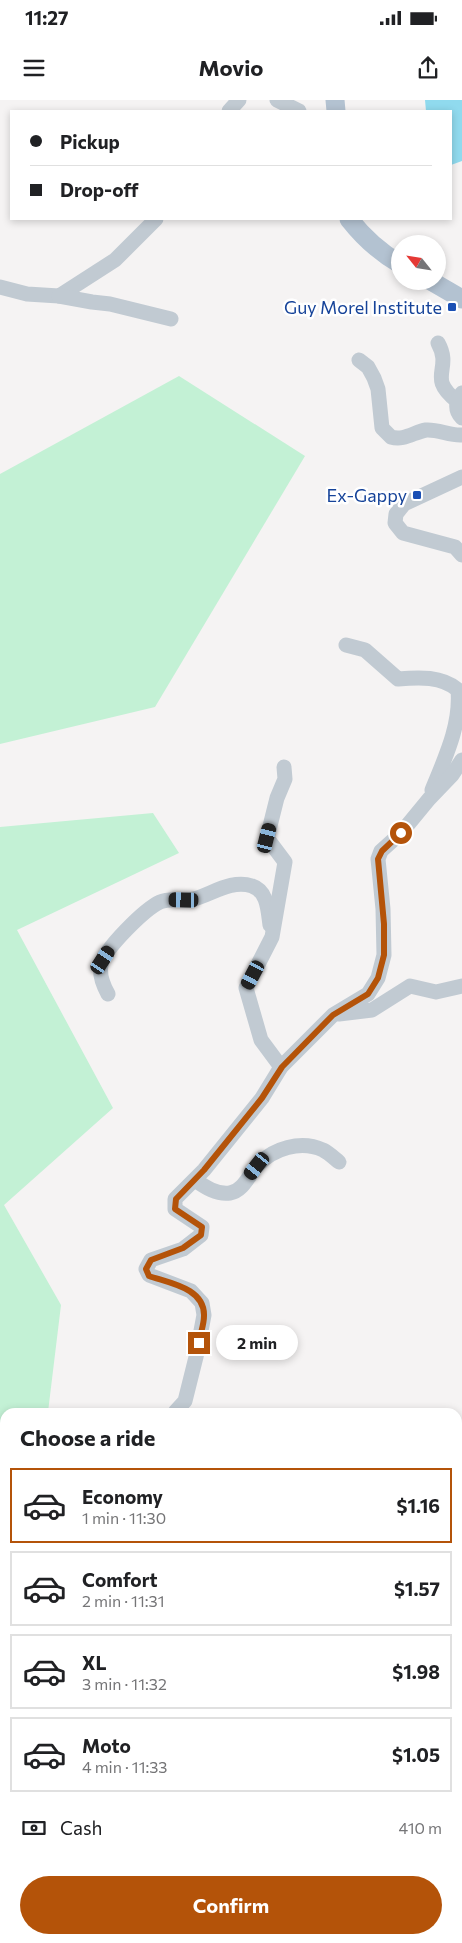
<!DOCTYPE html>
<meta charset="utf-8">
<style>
body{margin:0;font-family:Commissioner,sans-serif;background:#f2f2f2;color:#202124;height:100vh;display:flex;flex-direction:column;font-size:19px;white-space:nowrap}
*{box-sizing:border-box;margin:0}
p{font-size:16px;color:#757577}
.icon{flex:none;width:28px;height:28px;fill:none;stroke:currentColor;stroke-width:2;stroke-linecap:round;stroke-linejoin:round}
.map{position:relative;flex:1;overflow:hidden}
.drawer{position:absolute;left:0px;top:1308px;width:462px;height:536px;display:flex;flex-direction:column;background:#fff;border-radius:15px 15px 0 0;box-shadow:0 2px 8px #0003}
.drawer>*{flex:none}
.banner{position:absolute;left:10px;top:10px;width:442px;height:110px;border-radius:0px;box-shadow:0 2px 8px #0003;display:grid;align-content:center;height:110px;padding:0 20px;background:#fff}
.needle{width:32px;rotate:300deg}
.controls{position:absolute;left:391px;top:135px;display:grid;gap:10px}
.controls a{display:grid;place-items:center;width:55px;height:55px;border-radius:50%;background:#fff;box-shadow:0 2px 8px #0003;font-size:25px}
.end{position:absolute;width:22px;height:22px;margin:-11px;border:6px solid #b45309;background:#fff;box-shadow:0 0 0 2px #fff}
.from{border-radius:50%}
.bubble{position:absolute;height:35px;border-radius:18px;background:#fff;box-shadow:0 2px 8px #0003;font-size:16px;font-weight:700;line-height:35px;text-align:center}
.car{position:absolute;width:15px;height:30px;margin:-15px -8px;border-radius:6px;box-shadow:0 0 4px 1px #0007;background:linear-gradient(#222 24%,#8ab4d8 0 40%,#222 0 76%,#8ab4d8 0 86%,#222 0)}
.banner b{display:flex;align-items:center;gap:18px;height:48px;font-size:19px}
.banner b+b{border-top:1px solid #e0e0e0}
.banner i{width:12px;height:12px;background:#202124}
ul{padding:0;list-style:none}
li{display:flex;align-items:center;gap:15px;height:75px;margin:0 10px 8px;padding:0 10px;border:2px solid #e0e0e0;border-radius:0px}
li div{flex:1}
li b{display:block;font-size:19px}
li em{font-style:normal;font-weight:700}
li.selected{border-color:#b45309}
li>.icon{width:45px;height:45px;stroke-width:1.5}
h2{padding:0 20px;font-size:22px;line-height:60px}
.pay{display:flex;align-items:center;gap:12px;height:55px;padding:0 20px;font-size:19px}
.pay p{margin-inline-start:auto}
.button{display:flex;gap:10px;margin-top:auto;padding:10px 20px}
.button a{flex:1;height:58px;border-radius:30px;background:#b45309;color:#fff;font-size:20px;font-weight:700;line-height:58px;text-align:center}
.status{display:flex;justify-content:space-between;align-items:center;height:35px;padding:0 25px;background:#fff;direction:ltr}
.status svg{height:14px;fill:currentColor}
header{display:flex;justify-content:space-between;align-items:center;height:65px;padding:0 20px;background:#fff;font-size:22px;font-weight:700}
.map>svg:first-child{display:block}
.green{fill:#c3f1d5}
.water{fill:#90daee}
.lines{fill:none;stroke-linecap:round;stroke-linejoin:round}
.stream{stroke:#90daee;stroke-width:3}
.minor{stroke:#c1cad2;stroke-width:15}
.major{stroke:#b3c2d1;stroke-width:19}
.route{stroke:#b45309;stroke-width:6}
.transit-dot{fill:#1a4fb4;stroke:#fff;stroke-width:2}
.labels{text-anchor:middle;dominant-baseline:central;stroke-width:5;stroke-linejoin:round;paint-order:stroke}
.transit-label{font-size:18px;fill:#164399;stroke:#fff;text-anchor:end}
</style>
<div class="status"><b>11:27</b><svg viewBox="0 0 49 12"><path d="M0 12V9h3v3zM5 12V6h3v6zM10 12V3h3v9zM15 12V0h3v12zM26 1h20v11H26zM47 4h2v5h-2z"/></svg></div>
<header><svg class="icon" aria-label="menu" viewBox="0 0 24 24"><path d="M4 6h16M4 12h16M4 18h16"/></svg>Movio<svg class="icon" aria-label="share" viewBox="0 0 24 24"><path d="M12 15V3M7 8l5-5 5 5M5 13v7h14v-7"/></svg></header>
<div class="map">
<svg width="462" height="1843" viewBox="0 0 462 1843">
<rect width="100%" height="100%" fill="#f5f3f3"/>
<!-- green -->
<g class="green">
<path d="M179,276L305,356L155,607L0,644V374Z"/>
<path d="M153,713L179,753L17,830L113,1008L4,1105L61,1205L48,1312H5V1396L0,1405V727Z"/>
</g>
<!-- water -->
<path class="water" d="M425,0H462V61L451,65V11H426Z"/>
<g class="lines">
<!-- stream -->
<path class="stream" d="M458,1735L462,1737"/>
<!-- minor -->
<g class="minor">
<path d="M277,0L299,11"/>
<path d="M229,11L239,0"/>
<path d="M0,187L27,194L59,196L115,160L156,119"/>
<path d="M59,196L92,202L110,204L171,219"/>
<path d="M438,243C453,270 426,277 457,301"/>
<path d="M359,260L368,267L374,278L378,289L382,328L391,337C404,341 414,332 426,330C438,329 450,336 462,335"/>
<path d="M462,293C456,301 454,310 462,318"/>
<path d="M462,377L404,404L396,414L395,423L403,433L455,447L462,455"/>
<path d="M346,545L365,550L398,579C419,577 442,576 458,590C461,625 445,658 432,690"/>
<path d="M108,894C103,885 99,875 101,865C104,849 145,809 160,802C171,797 183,802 194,799C212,794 232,779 252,786C268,791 268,812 270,825"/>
<path d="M339,914L372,910L410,886L436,892L462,886"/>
<path d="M281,967L261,940L246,888L272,837L285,762L267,738L277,698L285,679L284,667"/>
<path d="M195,1080C205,1087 217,1095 230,1093C243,1091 249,1075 257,1066C273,1048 301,1040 323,1050C329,1053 334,1058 339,1062"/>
<path d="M175,1312L185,1301L196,1257L204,1215L202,1203L191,1191L149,1175L146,1169L151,1160L183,1149L201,1135L202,1127L175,1109V1099L204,1070L262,998L281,967L333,915L368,894L378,878L384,855L383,809L378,759L381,751L401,733L429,699L452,675L462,660"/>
<path d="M458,1360L462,1355"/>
<path d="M458,1670L462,1668"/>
<path d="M0,1775L5,1772"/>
<path d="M0,1798L5,1797"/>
<path d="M207,1839L211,1843"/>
<path d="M40,1843L41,1839"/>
<path d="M451,1843L462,1840"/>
</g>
<!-- major -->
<g class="major">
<path d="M335,0L336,11"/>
<path d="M349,119C364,138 379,152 400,164"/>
<path d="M431,181L462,199"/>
</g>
</g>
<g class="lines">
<!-- route -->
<path class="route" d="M199,1243C200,1234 204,1225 204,1216C205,1188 169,1183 149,1176L146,1169L151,1160L183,1148L201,1135L202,1127L175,1109L176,1099L204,1070L262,998L282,967L333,915L368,894L378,878L384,855V824L378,759L382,751L401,733"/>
</g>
<!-- markers -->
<g class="transit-dot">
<rect x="447" y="202" width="10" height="10" rx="2.5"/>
<rect x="412" y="390" width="10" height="10" rx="2.5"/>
</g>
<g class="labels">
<!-- transit labels -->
<g class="transit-label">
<text x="442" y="207">Guy Morel Institute</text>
<text x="407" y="395">Ex-Gappy</text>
</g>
</g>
</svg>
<div class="controls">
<a><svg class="needle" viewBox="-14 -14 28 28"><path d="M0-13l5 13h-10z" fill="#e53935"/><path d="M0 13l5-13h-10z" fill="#757577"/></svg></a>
</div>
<i class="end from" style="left:401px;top:733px"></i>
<i class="end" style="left:199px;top:1243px"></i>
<div class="bubble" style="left:216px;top:1225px;width:82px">2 min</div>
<i class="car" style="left:267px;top:738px;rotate:14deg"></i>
<i class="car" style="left:184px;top:800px;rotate:271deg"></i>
<i class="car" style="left:103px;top:860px;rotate:33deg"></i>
<i class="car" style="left:253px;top:875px;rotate:208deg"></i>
<i class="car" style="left:257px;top:1066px;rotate:218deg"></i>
<div class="banner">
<b><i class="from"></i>Pickup</b>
<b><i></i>Drop-off</b>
</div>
<section class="drawer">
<h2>Choose a ride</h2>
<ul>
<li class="selected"><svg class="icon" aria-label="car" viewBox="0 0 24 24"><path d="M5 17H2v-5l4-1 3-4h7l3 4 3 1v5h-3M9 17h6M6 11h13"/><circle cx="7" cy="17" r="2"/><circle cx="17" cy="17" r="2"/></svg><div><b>Economy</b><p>1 min · 11:30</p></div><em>$1.16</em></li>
<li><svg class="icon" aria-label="car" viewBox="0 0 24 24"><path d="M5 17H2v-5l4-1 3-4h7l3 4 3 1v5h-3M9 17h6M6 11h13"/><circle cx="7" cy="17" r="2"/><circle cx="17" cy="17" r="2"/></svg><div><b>Comfort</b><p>2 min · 11:31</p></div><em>$1.57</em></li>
<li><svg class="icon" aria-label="car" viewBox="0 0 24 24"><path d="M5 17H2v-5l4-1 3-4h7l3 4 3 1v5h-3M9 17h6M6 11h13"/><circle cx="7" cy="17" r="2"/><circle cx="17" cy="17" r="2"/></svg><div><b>XL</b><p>3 min · 11:32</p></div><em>$1.98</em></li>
<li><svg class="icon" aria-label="car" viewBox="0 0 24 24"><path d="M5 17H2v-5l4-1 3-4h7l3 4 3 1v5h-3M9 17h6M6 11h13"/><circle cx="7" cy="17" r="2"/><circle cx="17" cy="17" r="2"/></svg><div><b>Moto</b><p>4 min · 11:33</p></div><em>$1.05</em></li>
</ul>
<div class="pay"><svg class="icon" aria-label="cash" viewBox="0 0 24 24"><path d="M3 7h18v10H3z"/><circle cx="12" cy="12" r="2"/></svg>Cash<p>410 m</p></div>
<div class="button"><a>Confirm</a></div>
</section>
</div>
